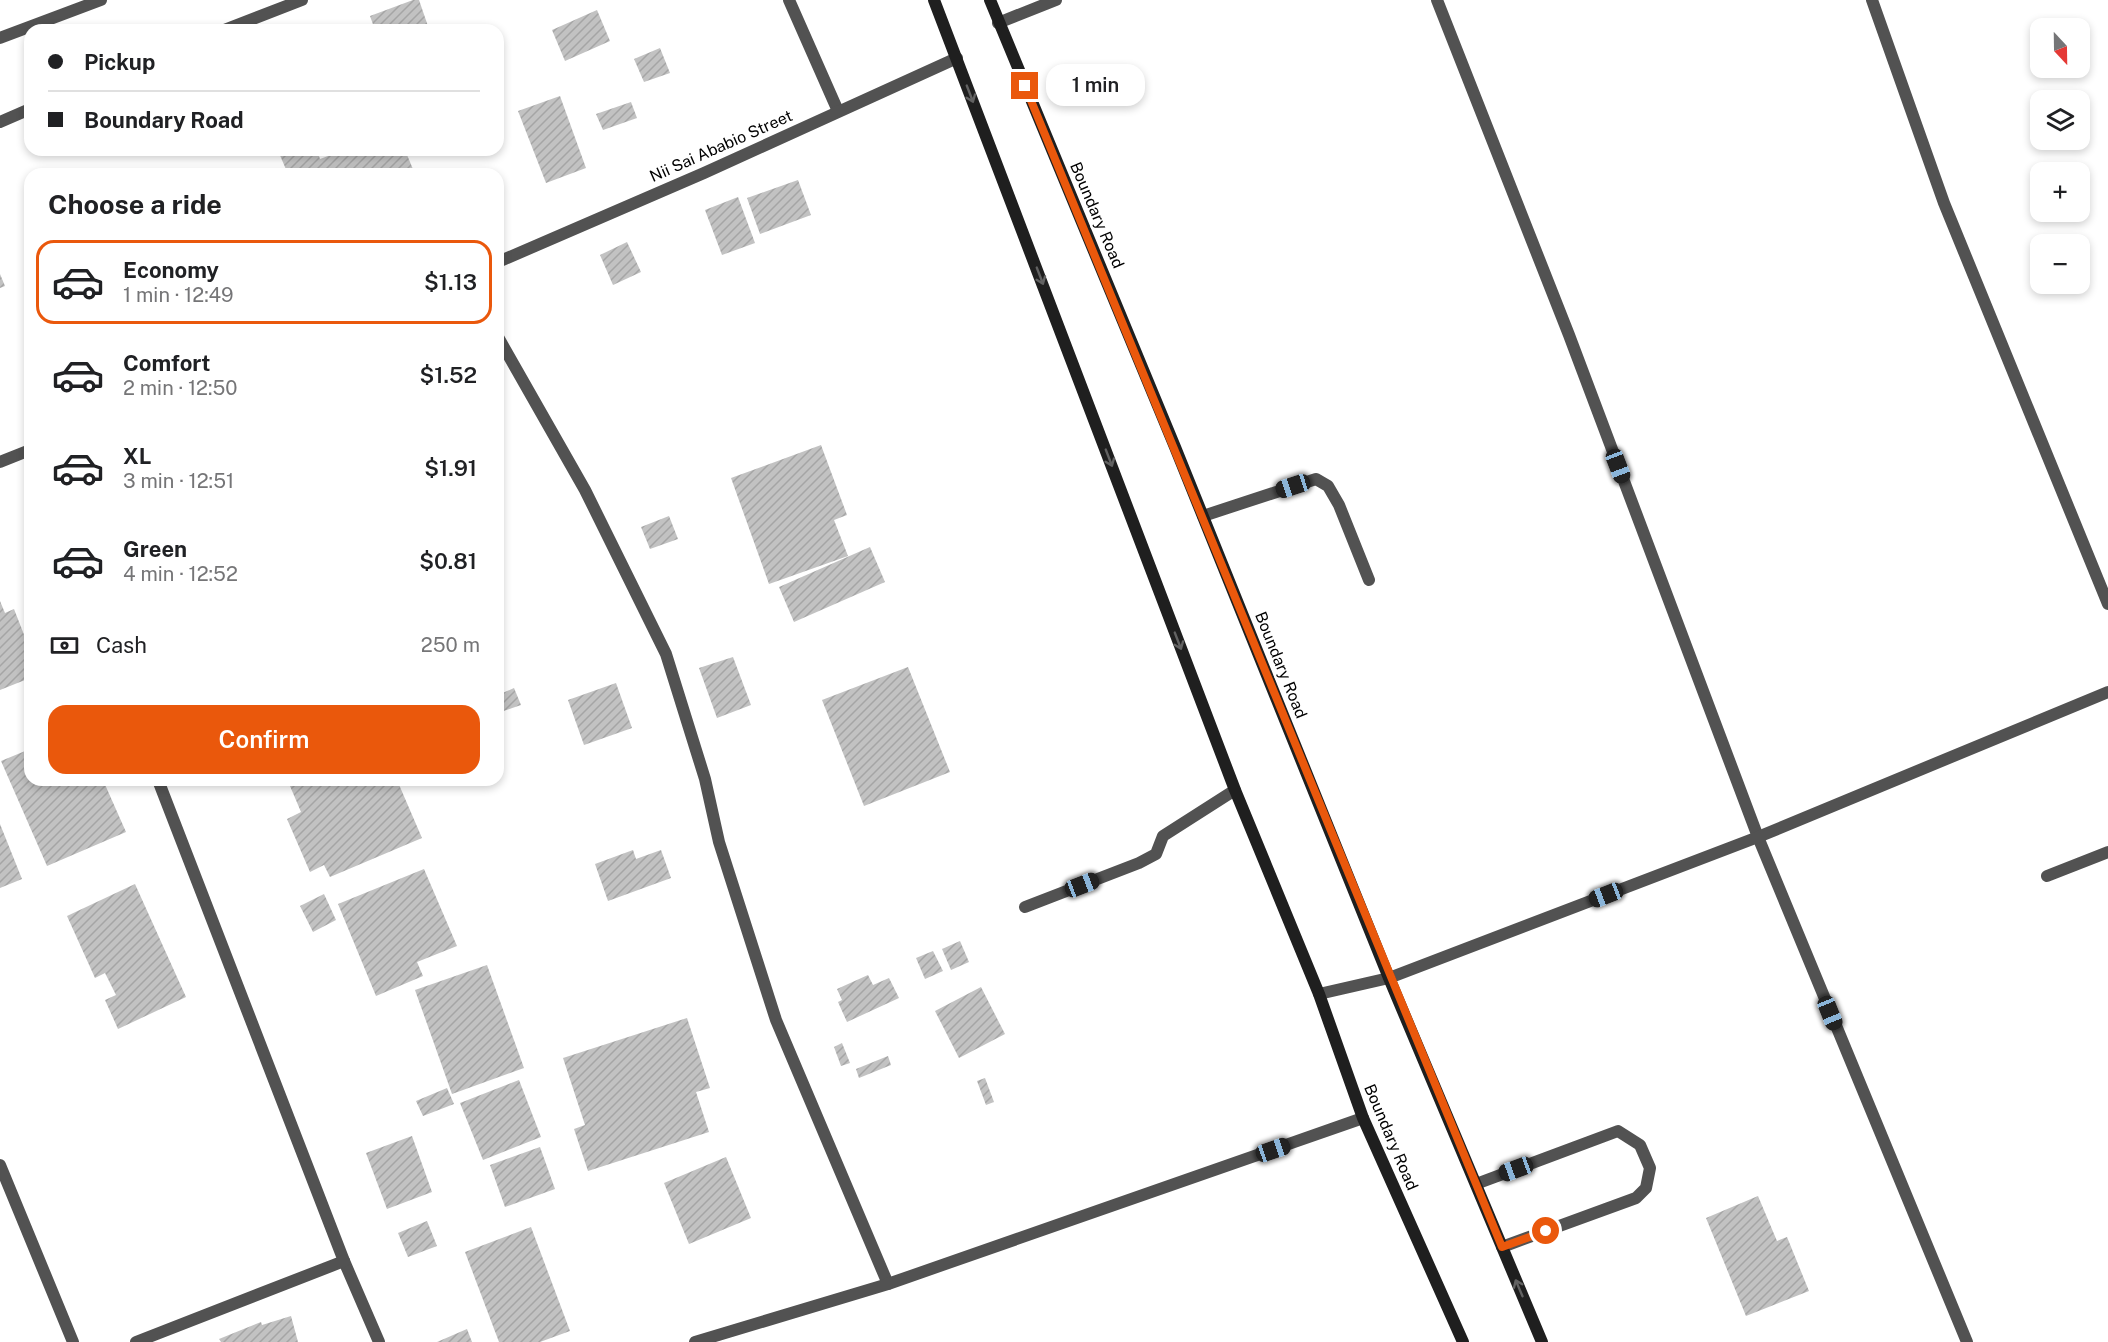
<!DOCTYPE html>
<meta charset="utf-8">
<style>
body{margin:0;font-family:"Public Sans",sans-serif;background:#f6f6f6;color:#202124;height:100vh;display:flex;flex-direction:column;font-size:22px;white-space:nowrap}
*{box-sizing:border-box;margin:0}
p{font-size:20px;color:#757577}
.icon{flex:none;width:33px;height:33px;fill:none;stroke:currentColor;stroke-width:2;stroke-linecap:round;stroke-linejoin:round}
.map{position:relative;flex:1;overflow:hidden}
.side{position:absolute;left:24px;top:168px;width:480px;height:618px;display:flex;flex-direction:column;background:#fff;border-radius:18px;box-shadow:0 3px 9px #0003}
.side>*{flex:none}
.top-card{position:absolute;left:24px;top:24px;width:480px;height:132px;border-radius:18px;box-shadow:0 3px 9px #0003;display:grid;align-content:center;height:132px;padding:0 24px;background:#fff}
.needle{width:39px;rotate:158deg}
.tools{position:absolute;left:2030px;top:18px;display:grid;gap:12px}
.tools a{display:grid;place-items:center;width:60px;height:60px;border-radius:12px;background:#fff;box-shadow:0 3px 9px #0003;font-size:30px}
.end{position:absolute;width:27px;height:27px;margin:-14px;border:8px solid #ea580c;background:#fff;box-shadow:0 0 0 3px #fff}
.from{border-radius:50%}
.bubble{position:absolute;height:42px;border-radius:18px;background:#fff;box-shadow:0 3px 9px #0003;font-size:20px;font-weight:600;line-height:42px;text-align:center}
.car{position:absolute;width:18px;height:36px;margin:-18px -9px;border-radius:8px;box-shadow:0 0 4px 2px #0007;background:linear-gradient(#222 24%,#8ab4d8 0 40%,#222 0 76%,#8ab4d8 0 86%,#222 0)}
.top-card b{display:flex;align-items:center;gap:21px;height:57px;font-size:22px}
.top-card b+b{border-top:2px solid #e0e0e0}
.top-card i{width:15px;height:15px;background:#202124}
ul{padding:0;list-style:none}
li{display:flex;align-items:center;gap:18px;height:84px;margin:0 12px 9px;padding:0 12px;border:3px solid transparent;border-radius:18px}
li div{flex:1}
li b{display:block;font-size:22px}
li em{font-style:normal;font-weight:600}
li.selected{border-color:#ea580c}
li>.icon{width:54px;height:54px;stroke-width:1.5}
h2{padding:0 24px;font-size:27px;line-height:72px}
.pay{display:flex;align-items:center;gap:15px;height:66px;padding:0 24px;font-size:22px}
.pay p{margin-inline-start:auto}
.cta{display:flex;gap:12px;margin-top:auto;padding:12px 24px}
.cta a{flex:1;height:69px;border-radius:18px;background:#ea580c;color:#fff;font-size:24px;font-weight:600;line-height:69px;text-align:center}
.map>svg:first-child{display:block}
.building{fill:url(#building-hatch)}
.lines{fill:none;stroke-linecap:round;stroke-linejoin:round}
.service{stroke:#525252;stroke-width:12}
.minor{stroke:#525252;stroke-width:12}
.secondary{stroke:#1f1f1f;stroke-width:12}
.oneway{stroke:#626262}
.route{stroke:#ea580c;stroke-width:8}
.labels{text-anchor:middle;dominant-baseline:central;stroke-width:5;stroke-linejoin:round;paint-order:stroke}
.street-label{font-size:16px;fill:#000;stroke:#fff}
</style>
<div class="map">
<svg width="2108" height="1342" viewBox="0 0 2108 1342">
<defs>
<pattern id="building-hatch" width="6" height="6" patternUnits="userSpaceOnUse" patternTransform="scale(1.5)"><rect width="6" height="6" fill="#c2c2c2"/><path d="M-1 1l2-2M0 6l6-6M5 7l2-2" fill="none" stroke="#a5a5a5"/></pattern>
</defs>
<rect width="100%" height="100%" fill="#fff"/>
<!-- building -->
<g class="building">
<path d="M413,0H419L429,29L375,30L370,16Z"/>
<path d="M597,10L610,41L565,61L552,30Z"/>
<path d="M660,48L670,73L644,82L634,59Z"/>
<path d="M560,96L586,168L546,183L518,111Z"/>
<path d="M631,102L637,118L603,130L596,114Z"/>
<path d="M287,150H317L320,159L328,156L326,150H405L415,174H288L279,153Z"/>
<path d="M798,180L811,215L760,234L747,198Z"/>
<path d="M738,197L755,243L722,255L705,210Z"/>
<path d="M627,242L641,272L613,285L600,255Z"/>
<path d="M0,274L5,286L0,288Z"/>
<path d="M821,445L847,515L834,520L848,556L769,584L731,478Z"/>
<path d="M669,516L678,539L650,549L641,527Z"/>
<path d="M870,547L885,582L794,622L779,587Z"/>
<path d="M0,601L5,613L14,609L30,650V678L0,690Z"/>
<path d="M733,657L751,705L717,718L699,668Z"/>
<path d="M908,667L950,772L864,806L822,700Z"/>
<path d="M616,683L632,728L584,745L568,700Z"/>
<path d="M514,688L521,705L501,712L498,695Z"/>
<path d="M30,749V780H103L126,832L47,866L1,761Z"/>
<path d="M303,780H397L422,838L330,877L324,865L310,872L287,819L301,812L290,786Z"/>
<path d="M0,824L22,879L0,888Z"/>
<path d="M633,850L636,859L661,850L671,878L608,901L595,864Z"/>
<path d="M424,869L457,946L417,962L423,976L376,996L338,904Z"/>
<path d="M135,884L186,997L118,1029L105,1000L116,995L105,973L95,978L67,916Z"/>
<path d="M324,894L336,920L313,932L300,906Z"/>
<path d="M960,941L969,962L951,970L942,949Z"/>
<path d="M933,951L943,971L925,979L916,958Z"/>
<path d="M487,965L524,1068L452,1094L415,990Z"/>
<path d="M868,975L873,985L889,978L899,998L847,1022L838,1002L842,1000L837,989Z"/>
<path d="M981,987L1005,1034L959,1058L935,1011Z"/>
<path d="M687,1018L710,1088L696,1092L709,1132L588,1171L574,1129L585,1125L563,1058Z"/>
<path d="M842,1043L850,1063L841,1066L834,1047Z"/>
<path d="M888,1056L891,1065L859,1078L856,1069Z"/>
<path d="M985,1078L994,1102L986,1105L977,1081Z"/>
<path d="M519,1080L541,1137L483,1160L460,1103Z"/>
<path d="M447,1088L454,1104L423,1116L416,1101Z"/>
<path d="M412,1136L432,1192L387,1209L366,1153Z"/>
<path d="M540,1147L555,1189L505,1207L490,1165Z"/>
<path d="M726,1157L751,1218L689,1244L664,1183Z"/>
<path d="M1758,1196L1777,1241L1787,1237L1809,1291L1746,1316L1706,1218Z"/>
<path d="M427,1221L437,1246L408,1257L398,1233Z"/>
<path d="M531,1227L570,1331L540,1342H499L465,1252Z"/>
<path d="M291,1316L298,1342H221L219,1339L261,1322L262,1325Z"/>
<path d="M467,1329L472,1342H437Z"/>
</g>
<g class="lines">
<!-- service -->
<g class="service">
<path d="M789,0L838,111"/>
<path d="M1203,516L1316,479L1328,486L1339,505L1369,580"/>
<path d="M2047,876L2108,852"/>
<path d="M1025,907L1139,863L1156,854L1163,836L1235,790"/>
<path d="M1476,1184L1618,1131L1640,1145L1650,1168L1646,1188L1636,1198L1502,1247"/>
</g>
<!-- minor -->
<g class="minor">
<path d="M1437,0L1569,335L1758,837L1967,1342"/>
<path d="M1872,0L1944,203L2108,604"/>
<path d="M998,23L1056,0"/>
<path d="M224,30L302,0"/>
<path d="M0,38L101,0"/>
<path d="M0,122L30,109"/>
<path d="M498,262L704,173L957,58"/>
<path d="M498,337L585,490L666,654L705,779L719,842L776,1020L888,1284"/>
<path d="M0,462L30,450"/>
<path d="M158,780L344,1261L379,1342"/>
<path d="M1319,994L1389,978L1758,837L2108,692"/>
<path d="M0,1165L73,1342"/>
<path d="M136,1342L344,1261"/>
<path d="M695,1342L888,1284L1363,1118"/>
</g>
<!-- secondary -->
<g class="secondary">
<path d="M934,0L1235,790L1319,994L1363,1118L1463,1342"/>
<path d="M990,0L1175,447L1389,978L1542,1342"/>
</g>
</g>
<!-- one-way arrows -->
<defs><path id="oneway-shaft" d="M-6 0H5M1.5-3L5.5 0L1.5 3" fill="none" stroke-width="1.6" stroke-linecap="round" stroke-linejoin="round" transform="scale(1.5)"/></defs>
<g class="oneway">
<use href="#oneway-shaft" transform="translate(970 94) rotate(69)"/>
<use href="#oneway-shaft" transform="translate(1040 276) rotate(69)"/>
<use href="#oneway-shaft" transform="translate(1109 458) rotate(69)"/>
<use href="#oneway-shaft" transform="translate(1178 641) rotate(69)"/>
<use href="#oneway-shaft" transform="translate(1519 1288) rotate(-113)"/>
</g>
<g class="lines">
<!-- route -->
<path class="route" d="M1025,86L1502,1247L1546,1231"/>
</g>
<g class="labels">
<!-- street labels -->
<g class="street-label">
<text transform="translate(721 146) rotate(-24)">Nii Sai Ababio Street</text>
<text transform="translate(1097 215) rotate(67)">Boundary Road</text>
<text transform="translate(1281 665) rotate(68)">Boundary Road</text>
<text transform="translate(1391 1137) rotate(67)">Boundary Road</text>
</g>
</g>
</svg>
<div class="tools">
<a><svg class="needle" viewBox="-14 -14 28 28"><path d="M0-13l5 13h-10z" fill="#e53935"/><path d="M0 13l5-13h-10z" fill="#757577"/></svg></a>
<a><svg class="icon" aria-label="layers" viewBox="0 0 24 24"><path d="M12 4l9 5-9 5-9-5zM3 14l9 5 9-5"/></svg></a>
<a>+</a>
<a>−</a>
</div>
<i class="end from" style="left:1546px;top:1231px"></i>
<i class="end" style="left:1025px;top:86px"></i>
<div class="bubble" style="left:1046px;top:64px;width:99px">1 min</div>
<i class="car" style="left:1618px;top:466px;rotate:159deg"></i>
<i class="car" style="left:1293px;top:486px;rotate:252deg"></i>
<i class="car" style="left:1082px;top:885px;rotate:69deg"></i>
<i class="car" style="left:1606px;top:895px;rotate:249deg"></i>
<i class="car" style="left:1830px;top:1013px;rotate:158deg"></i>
<i class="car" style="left:1273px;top:1150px;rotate:71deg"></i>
<i class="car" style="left:1516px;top:1169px;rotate:250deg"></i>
<div class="top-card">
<b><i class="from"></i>Pickup</b>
<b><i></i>Boundary Road</b>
</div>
<section class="side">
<h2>Choose a ride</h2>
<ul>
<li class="selected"><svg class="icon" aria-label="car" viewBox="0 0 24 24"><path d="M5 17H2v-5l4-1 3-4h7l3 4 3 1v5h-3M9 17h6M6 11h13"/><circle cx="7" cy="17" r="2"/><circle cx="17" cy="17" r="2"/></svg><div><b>Economy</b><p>1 min · 12:49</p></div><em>$1.13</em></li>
<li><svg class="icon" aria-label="car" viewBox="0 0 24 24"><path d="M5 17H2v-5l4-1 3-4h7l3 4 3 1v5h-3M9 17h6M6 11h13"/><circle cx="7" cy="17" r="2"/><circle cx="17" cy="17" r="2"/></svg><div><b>Comfort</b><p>2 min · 12:50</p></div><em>$1.52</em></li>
<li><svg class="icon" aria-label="car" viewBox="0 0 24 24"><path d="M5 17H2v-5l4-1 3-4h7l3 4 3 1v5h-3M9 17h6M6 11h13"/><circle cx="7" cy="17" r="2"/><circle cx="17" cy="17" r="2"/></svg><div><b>XL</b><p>3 min · 12:51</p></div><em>$1.91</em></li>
<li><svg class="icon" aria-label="car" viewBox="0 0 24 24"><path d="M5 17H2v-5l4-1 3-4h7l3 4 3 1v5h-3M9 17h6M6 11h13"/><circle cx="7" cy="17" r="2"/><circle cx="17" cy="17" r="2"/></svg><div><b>Green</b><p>4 min · 12:52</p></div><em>$0.81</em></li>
</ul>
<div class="pay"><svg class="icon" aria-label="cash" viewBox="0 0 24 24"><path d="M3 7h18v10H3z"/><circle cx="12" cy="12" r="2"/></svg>Cash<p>250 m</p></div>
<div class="cta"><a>Confirm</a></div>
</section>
</div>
